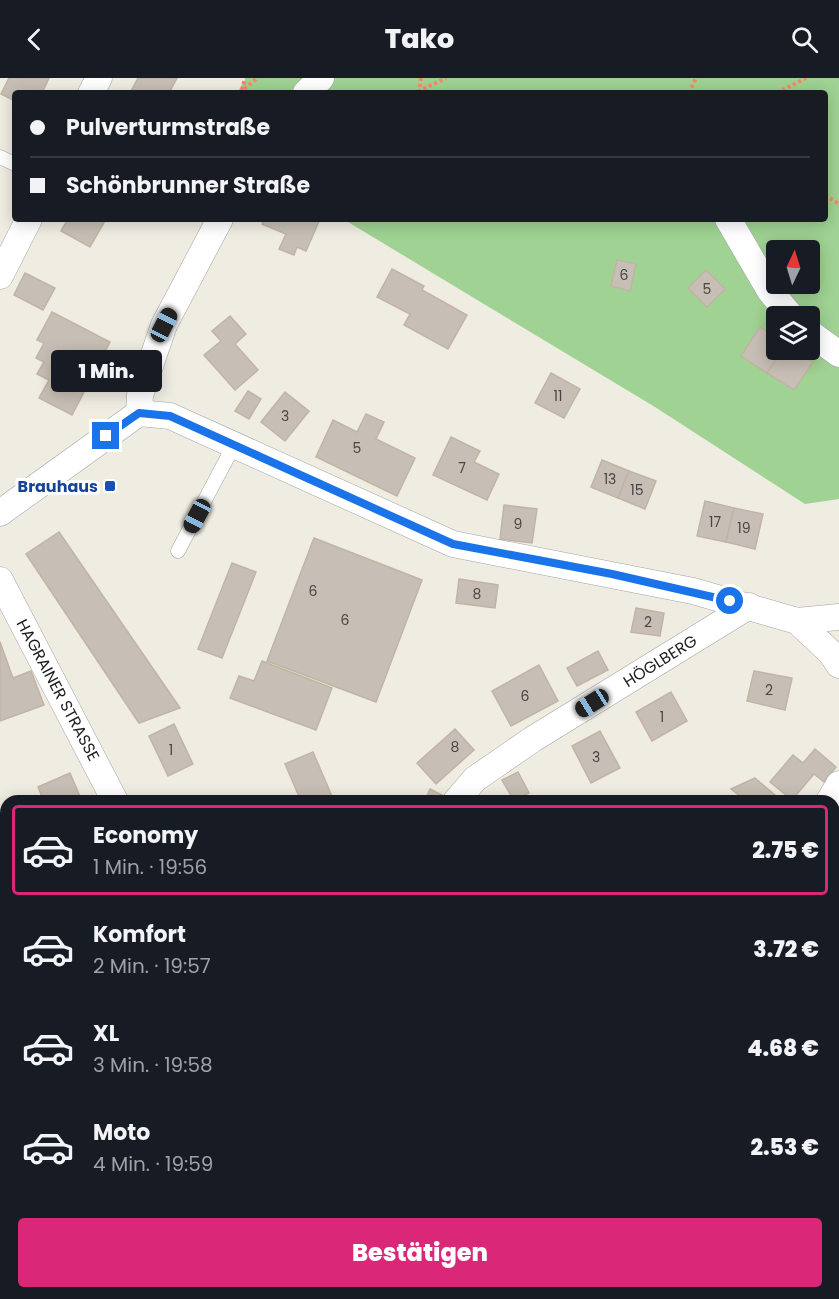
<!DOCTYPE html>
<html lang="de">
<meta charset="utf-8">
<style>
body{margin:0;font-family:Poppins,sans-serif;background:#242831;color:#f1f3f6;height:100vh;display:flex;flex-direction:column;font-size:22px;white-space:nowrap}
*{box-sizing:border-box;margin:0}
p{font-size:20px;color:#9ea1a6}
.icon{flex:none;width:33px;height:33px;fill:none;stroke:currentColor;stroke-width:2;stroke-linecap:round;stroke-linejoin:round}
.map{position:relative;flex:1;overflow:hidden}
.panel{position:absolute;left:0px;top:717px;width:840px;height:504px;display:flex;flex-direction:column;background:#171b24;border-radius:18px 18px 0 0;box-shadow:0 3px 15px #0003}
.panel>*{flex:none}
.top-card{position:absolute;left:12px;top:12px;width:816px;height:132px;border-radius:6px;box-shadow:0 3px 15px #0003;display:grid;align-content:center;height:132px;padding:0 18px;background:#171b24}
.needle{width:39px;rotate:4deg}
.buttons{position:absolute;left:766px;top:162px;display:grid;gap:12px}
.buttons a{display:grid;place-items:center;width:54px;height:54px;border-radius:6px;background:#171b24;box-shadow:0 3px 15px #0003;font-size:30px}
.end{position:absolute;width:27px;height:27px;margin:-14px;border:8px solid #1a73e8;background:#fff;box-shadow:0 0 0 3px #fff}
.from{border-radius:50%}
.bubble{position:absolute;height:42px;border-radius:6px;background:#171b24;box-shadow:0 3px 15px #0003;font-size:20px;font-weight:800;line-height:42px;text-align:center}
.car{position:absolute;width:18px;height:36px;margin:-18px -9px;border-radius:8px;box-shadow:0 0 4px 2px #0007;background:linear-gradient(#222 24%,#8ab4d8 0 40%,#222 0 76%,#8ab4d8 0 86%,#222 0)}
.top-card b{display:flex;align-items:center;gap:21px;height:57px;font-size:22px}
.top-card b+b{border-top:2px solid #363941}
.top-card i{width:15px;height:15px;background:#f1f3f6}
ul{padding:10px 0 0;list-style:none}
li{display:flex;align-items:center;gap:18px;height:90px;margin:0 12px 9px;padding:0 6px;border:3px solid transparent;border-radius:6px}
li div{flex:1}
li b{display:block;font-size:22px}
li em{font-style:normal;font-weight:800}
li.current{border-color:#db2777}
li>.icon{width:54px;height:54px;stroke-width:1.5}
.primary-button{display:flex;gap:12px;margin-top:auto;padding:12px 18px}
.primary-button a{flex:1;height:69px;border-radius:6px;background:#db2777;color:#fff;font-size:24px;font-weight:800;line-height:69px;text-align:center}
header{display:flex;justify-content:space-between;align-items:center;height:78px;padding:0 18px;background:#171b24;font-size:27px;font-weight:800}
.map>svg:first-child{display:block}
.grass{fill:#c0eea3}
.forest{fill:#9fd293;fill-rule:evenodd}
.building{fill:#c7bfb5;stroke:#c2b4a3;stroke-width:1.5}
.lines{fill:none;stroke-linecap:round;stroke-linejoin:round}
.lane-casing{stroke:#a4a4a4;stroke-width:15}
.street-casing{stroke:#a4a4a4;stroke-width:27}
.path{stroke:#ff8564;stroke-width:4;stroke-dasharray:3 3;stroke-linecap:butt}
.lane{stroke:#fff;stroke-width:14}
.street{stroke:#fff;stroke-width:26}
.route{stroke:#1a73e8;stroke-width:8}
.transit-dot{fill:#1a4fb4;stroke:#fff;stroke-width:2}
.labels{text-anchor:middle;dominant-baseline:central;stroke-width:6;stroke-linejoin:round;paint-order:stroke}
.number-label{font-size:14px;fill:#484643}
.transit-label{font-size:16px;font-weight:bold;fill:#164399;stroke:#fff;text-anchor:end}
.street-label{font-size:16px;fill:#1d1d1d;stroke:#fff}
</style>
<header><svg class="icon" aria-label="back" viewBox="0 0 24 24"><path d="M15 5l-7 7 7 7"/></svg>Tako<svg class="icon" aria-label="search" viewBox="0 0 24 24"><circle cx="10" cy="10" r="6"/><path d="M15 15l6 6"/></svg></header>
<div class="map">
<svg width="839" height="1221" viewBox="0 0 839 1221">
<rect width="100%" height="100%" fill="#efece2"/>
<!-- grass -->
<g class="grass">
<path d="M0,970L6,1035V1215H113L117,1221H0Z"/>
<path d="M173,1215H228L231,1221H144Z"/>
</g>
<!-- forest -->
<path class="forest" d="M246,0H839V421L805,426L655,329L343,141H825V15H237ZM777,172H810V206H777ZM777,238H810V272H777Z"/>
<!-- building -->
<g class="building">
<path d="M9,0H49L42,15H15V23L1,16Z"/>
<path d="M138,0H177L169,15H130Z"/>
<path d="M68,141H106L90,169L61,153Z"/>
<path d="M264,141H320L306,173L297,169L294,177L279,171L286,156L262,146Z"/>
<path d="M617,182L636,186L630,213L611,208Z"/>
<path d="M392,191L424,208L422,212L467,237L448,271L404,247L410,236L377,219Z"/>
<path d="M706,192L725,211L707,229L688,210Z"/>
<path d="M25,195L55,210L43,232L14,217Z"/>
<path d="M52,234L110,264L72,337L39,320L49,302L37,296L44,284L36,280L44,265L37,262Z"/>
<path d="M230,238L246,256L235,266L258,292L235,312L204,277L221,263L212,253Z"/>
<path d="M760,249L777,260V272H783L767,295L741,278Z"/>
<path d="M783,272H794L813,284L794,312L767,295Z"/>
<path d="M551,295L580,311L564,340L535,325Z"/>
<path d="M248,313L261,321L249,341L235,333Z"/>
<path d="M285,314L309,333L285,363L261,344Z"/>
<path d="M366,336L384,344L376,361L415,380L397,418L316,379L333,342L357,354Z"/>
<path d="M451,359L480,373L474,384L499,396L487,422L433,397Z"/>
<path d="M602,382L629,393L618,420L591,409Z"/>
<path d="M629,393L656,403L645,431L618,420Z"/>
<path d="M705,423L734,430L726,464L697,458Z"/>
<path d="M504,427L537,431L532,465L500,461Z"/>
<path d="M734,430L763,436L755,471L726,464Z"/>
<path d="M59,454L180,630L139,645L26,476Z"/>
<path d="M314,460L422,502L376,624L267,583Z"/>
<path d="M232,485L256,494L222,580L198,571Z"/>
<path d="M459,501L498,507L495,530L456,525Z"/>
<path d="M636,530L664,535L660,558L631,554Z"/>
<path d="M0,564L13,600L31,593L44,627L0,643Z"/>
<path d="M598,573L608,592L577,608L567,590Z"/>
<path d="M262,583L332,610L316,652L230,620L239,598L254,603Z"/>
<path d="M539,587L558,623L511,648L492,613Z"/>
<path d="M754,593L792,600L785,632L747,623Z"/>
<path d="M671,614L687,643L652,663L636,634Z"/>
<path d="M174,646L193,686L168,698L149,658Z"/>
<path d="M455,651L474,672L436,706L417,685Z"/>
<path d="M600,653L620,690L591,705L572,668Z"/>
<path d="M815,671L836,689L824,704L814,696L792,722L770,704L793,677L803,685Z"/>
<path d="M313,674L334,723H301L285,686Z"/>
<path d="M518,694L529,715L514,723L502,702Z"/>
<path d="M70,695L82,723H44L38,709Z"/>
<path d="M755,700L782,723H746L731,711Z"/>
<path d="M430,711L446,719L444,723H425Z"/>
<path d="M0,898L6,908V917L0,921Z"/>
<path d="M0,928L6,938V956L0,959Z"/>
<path d="M389,1215H422L424,1221H390Z"/>
<path d="M513,1215H545V1219L513,1220Z"/>
<rect x="725" y="1215" width="32" height="6"/>
</g>
<g class="lines">
<defs>
<g id="lane">
<path d="M0,79L15,86"/>
<path d="M178,473L234,367"/>
<path d="M0,779L6,788"/>
<path d="M834,1006L839,998"/>
</g>
<g id="street">
<path d="M91,15L99,0"/>
<path d="M306,15L321,0"/>
<path d="M728,141L770,213L791,238"/>
<path d="M0,198L29,141"/>
<path d="M810,255L839,276"/>
<path d="M139,335L170,338L453,466L693,513L797,543L839,539"/>
<path d="M139,335L140,317L164,247L220,141"/>
<path d="M0,435L139,335"/>
<path d="M0,502L115,723"/>
<path d="M797,543L831,575L839,587"/>
<path d="M456,723L475,701L533,661L749,528"/>
<path d="M829,723L839,706"/>
<path d="M834,986L839,985"/>
<path d="M367,1215L369,1221"/>
<path d="M562,1215L563,1221"/>
</g>
</defs>
<!-- lane casing -->
<use href="#lane" class="lane-casing"/>
<!-- street casing -->
<use href="#street" class="street-casing"/>
<!-- path -->
<g class="path">
<path d="M421,0L419,13L446,0"/>
<path d="M242,12L245,0"/>
<path d="M240,15L257,0"/>
<path d="M689,15L696,0"/>
<path d="M777,15L806,0"/>
<path d="M825,117L839,126"/>
<path d="M0,1000L6,1009"/>
</g>
<!-- lane -->
<use href="#lane" class="lane"/>
<!-- street -->
<use href="#street" class="street"/>
</g>
<g class="lines">
<!-- route -->
<path class="route" d="M106,358L139,335L170,338L453,466L612,496L730,523"/>
</g>
<!-- markers -->
<rect class="transit-dot" x="104" y="402" width="12" height="12" rx="3"/>
<g class="labels">
<!-- number labels -->
<g class="number-label">
<text x="624" y="197">6</text>
<text x="707" y="211">5</text>
<text x="558" y="318">11</text>
<text x="285" y="338">3</text>
<text x="357" y="370">5</text>
<text x="462" y="390">7</text>
<text x="610" y="401">13</text>
<text x="637" y="412">15</text>
<text x="715" y="444">17</text>
<text x="518" y="446">9</text>
<text x="744" y="450">19</text>
<text x="313" y="513">6</text>
<text x="477" y="516">8</text>
<text x="345" y="542">6</text>
<text x="648" y="544">2</text>
<text x="769" y="612">2</text>
<text x="525" y="618">6</text>
<text x="662" y="639">1</text>
<text x="455" y="669">8</text>
<text x="171" y="672">1</text>
<text x="596" y="679">3</text>
</g>
<!-- transit labels -->
<g class="transit-label">
<text x="98" y="408">Brauhaus</text>
</g>
<!-- street labels -->
<g class="street-label">
<text transform="translate(660 583) rotate(-32)">HÖGLBERG</text>
<text transform="translate(58 612) rotate(62)">HAGRAINER STRASSE</text>
</g>
</g>
</svg>
<div class="buttons">
<a><svg class="needle" viewBox="-14 -14 28 28"><path d="M0-13l5 13h-10z" fill="#e53935"/><path d="M0 13l5-13h-10z" fill="#9ea1a6"/></svg></a>
<a><svg class="icon" aria-label="layers" viewBox="0 0 24 24"><path d="M12 4l9 5-9 5-9-5zM3 14l9 5 9-5"/></svg></a>
</div>
<i class="end from" style="left:730px;top:523px"></i>
<i class="end" style="left:106px;top:358px"></i>
<div class="bubble" style="left:51px;top:272px;width:111px">1 Min.</div>
<i class="car" style="left:164px;top:247px;rotate:27deg"></i>
<i class="car" style="left:197px;top:438px;rotate:208deg"></i>
<i class="car" style="left:592px;top:625px;rotate:238deg"></i>
<div class="top-card">
<b><i class="from"></i>Pulverturmstraße</b>
<b><i></i>Schönbrunner Straße</b>
</div>
<section class="panel">
<ul>
<li class="current"><svg class="icon" aria-label="car" viewBox="0 0 24 24"><path d="M5 17H2v-5l4-1 3-4h7l3 4 3 1v5h-3M9 17h6M6 11h13"/><circle cx="7" cy="17" r="2"/><circle cx="17" cy="17" r="2"/></svg><div><b>Economy</b><p>1 Min. · 19:56</p></div><em>2.75 €</em></li>
<li><svg class="icon" aria-label="car" viewBox="0 0 24 24"><path d="M5 17H2v-5l4-1 3-4h7l3 4 3 1v5h-3M9 17h6M6 11h13"/><circle cx="7" cy="17" r="2"/><circle cx="17" cy="17" r="2"/></svg><div><b>Komfort</b><p>2 Min. · 19:57</p></div><em>3.72 €</em></li>
<li><svg class="icon" aria-label="car" viewBox="0 0 24 24"><path d="M5 17H2v-5l4-1 3-4h7l3 4 3 1v5h-3M9 17h6M6 11h13"/><circle cx="7" cy="17" r="2"/><circle cx="17" cy="17" r="2"/></svg><div><b>XL</b><p>3 Min. · 19:58</p></div><em>4.68 €</em></li>
<li><svg class="icon" aria-label="car" viewBox="0 0 24 24"><path d="M5 17H2v-5l4-1 3-4h7l3 4 3 1v5h-3M9 17h6M6 11h13"/><circle cx="7" cy="17" r="2"/><circle cx="17" cy="17" r="2"/></svg><div><b>Moto</b><p>4 Min. · 19:59</p></div><em>2.53 €</em></li>
</ul>
<div class="primary-button"><a>Bestätigen</a></div>
</section>
</div>
